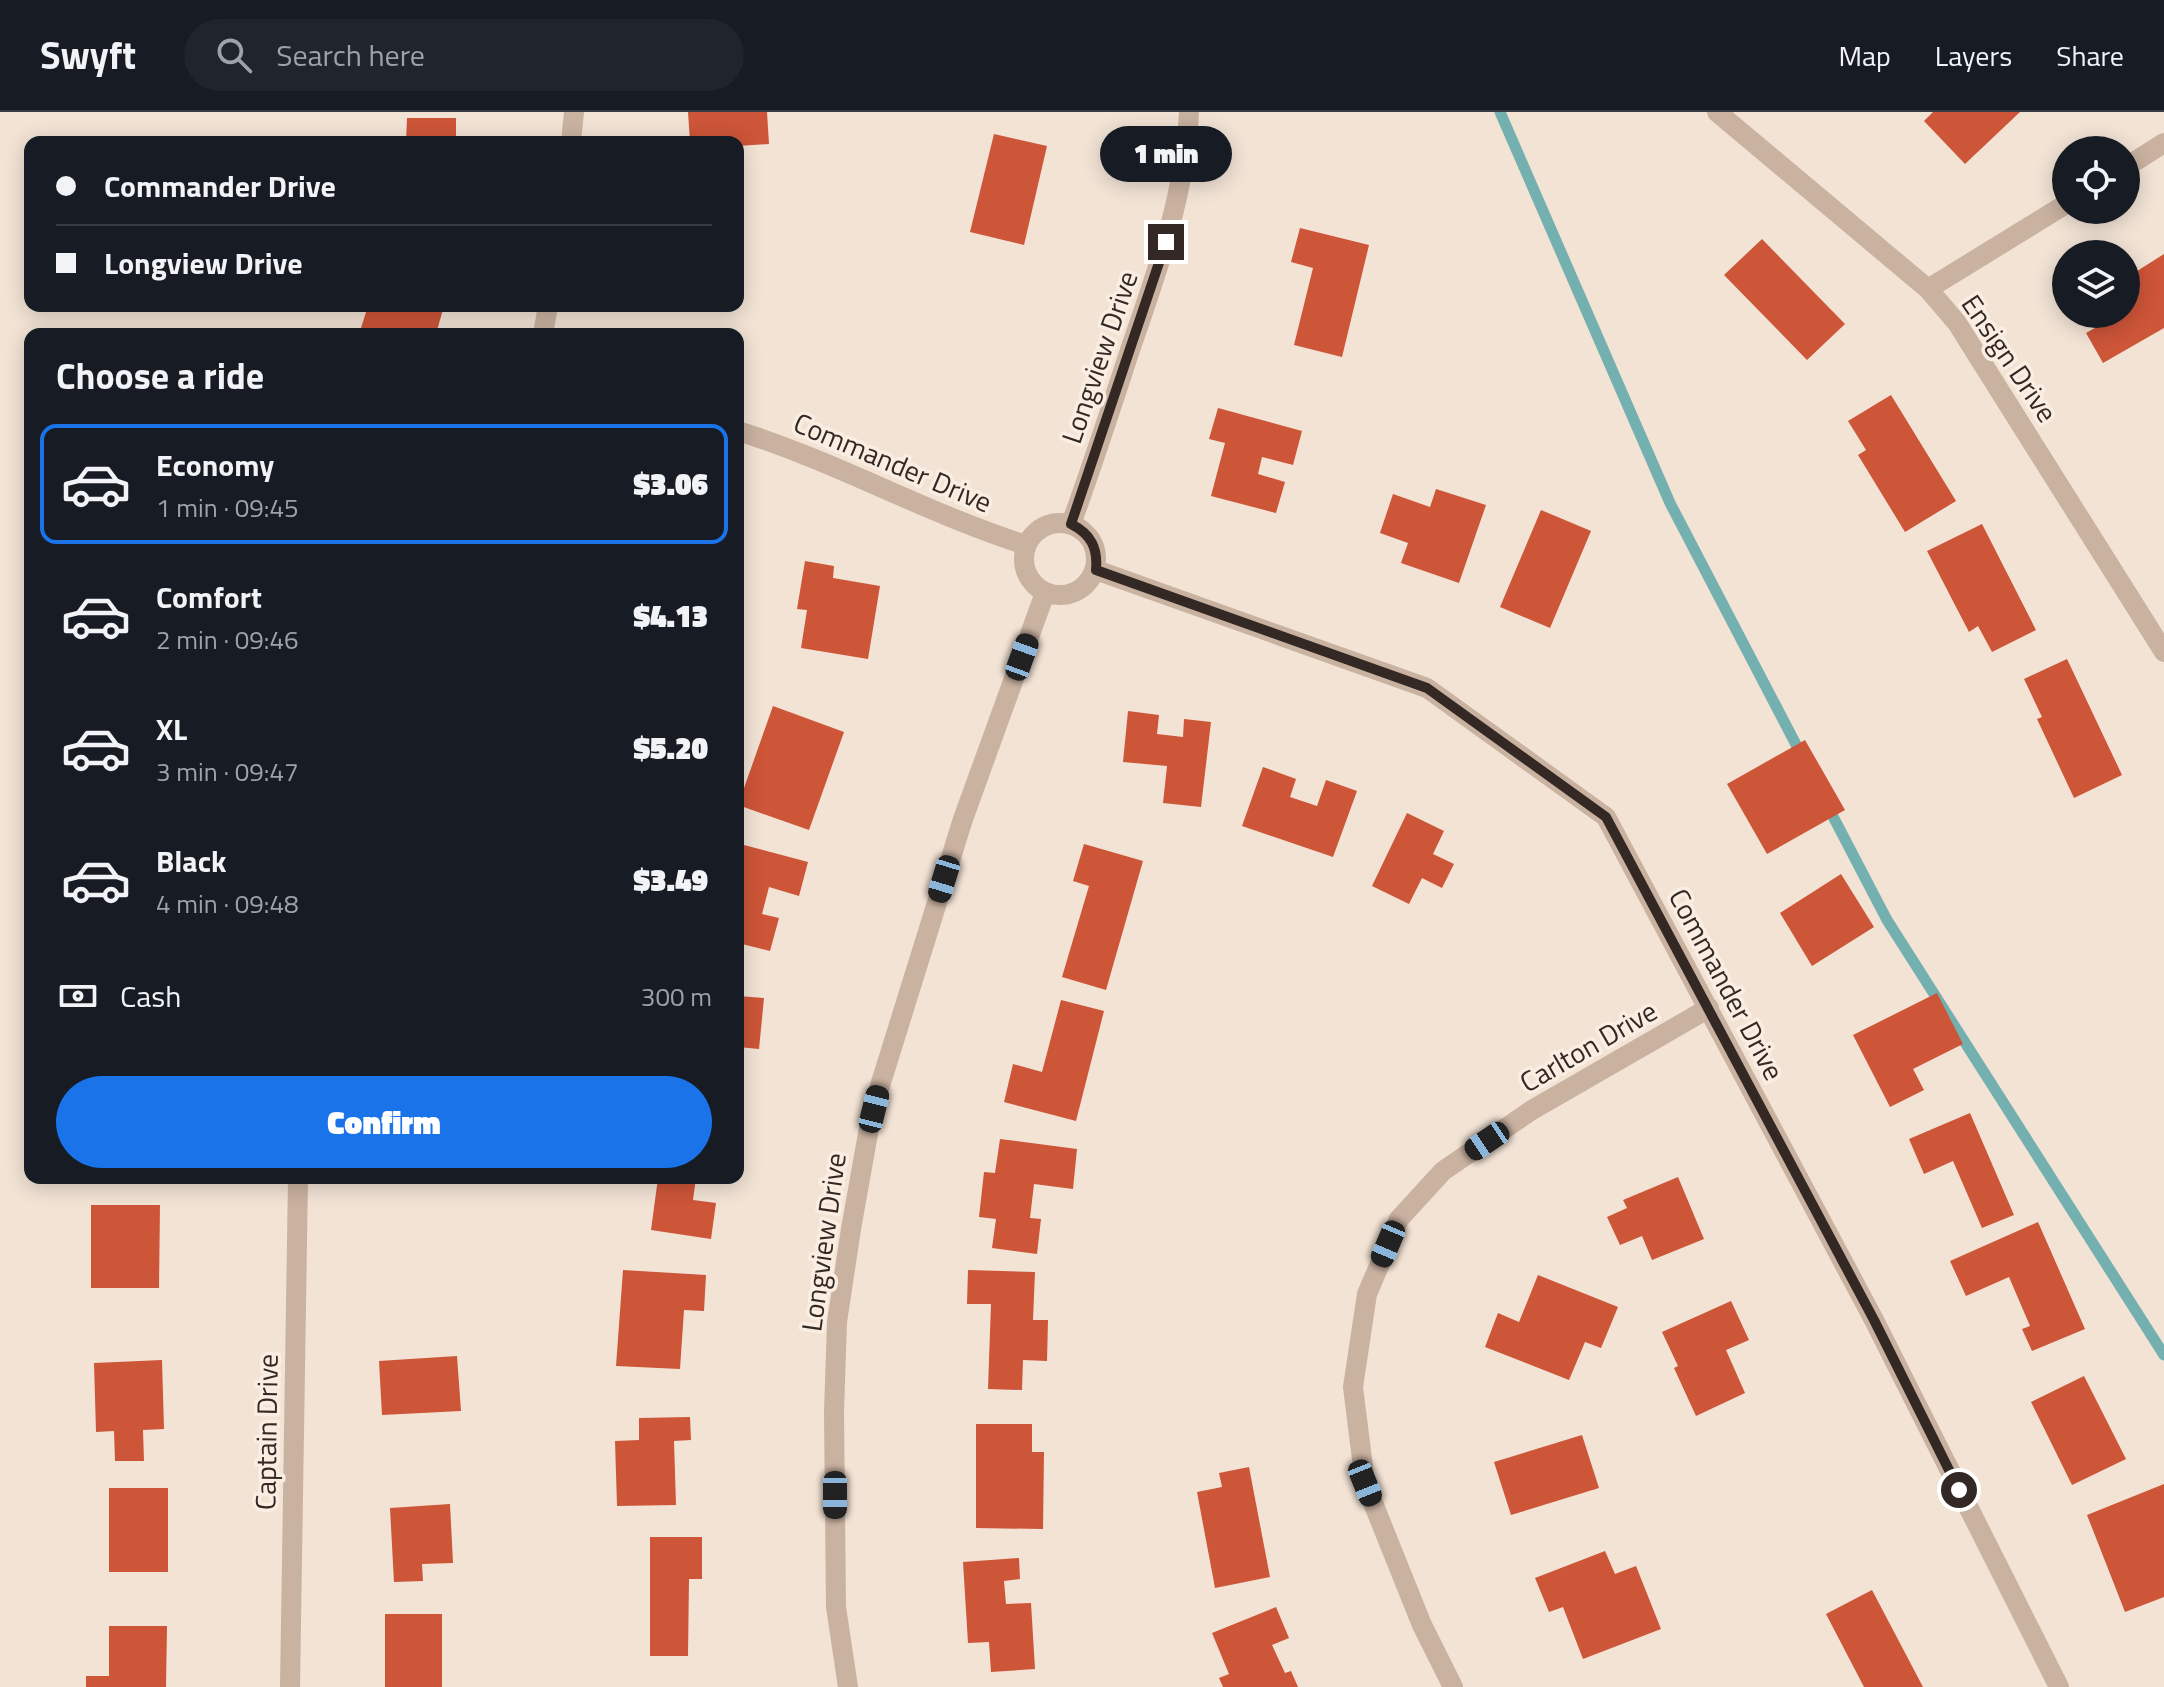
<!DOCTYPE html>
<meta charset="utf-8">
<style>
body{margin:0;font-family:"Titillium Web",sans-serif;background:#20242c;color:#f1f3f6;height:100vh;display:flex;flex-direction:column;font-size:30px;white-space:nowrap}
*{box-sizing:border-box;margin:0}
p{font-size:26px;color:#9ea1a6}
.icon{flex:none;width:44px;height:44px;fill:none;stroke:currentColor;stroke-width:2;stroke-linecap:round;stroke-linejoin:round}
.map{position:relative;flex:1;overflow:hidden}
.drawer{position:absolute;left:24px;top:216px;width:720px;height:856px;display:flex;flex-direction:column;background:#171b24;border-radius:16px;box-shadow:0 4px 20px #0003}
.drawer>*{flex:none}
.guide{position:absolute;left:24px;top:24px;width:720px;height:176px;border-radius:16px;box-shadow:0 4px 20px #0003;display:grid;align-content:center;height:176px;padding:0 32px;background:#171b24}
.controls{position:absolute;left:2052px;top:24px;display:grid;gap:16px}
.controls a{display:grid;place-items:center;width:88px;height:88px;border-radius:50%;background:#171b24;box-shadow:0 4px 20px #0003;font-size:40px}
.end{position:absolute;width:36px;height:36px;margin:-18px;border:10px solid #342824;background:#fff;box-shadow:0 0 0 4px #fff}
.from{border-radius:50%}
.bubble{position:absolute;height:56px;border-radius:28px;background:#171b24;box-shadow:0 4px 20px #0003;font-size:26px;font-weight:800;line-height:56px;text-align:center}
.car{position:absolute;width:24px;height:48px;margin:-24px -12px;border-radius:10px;box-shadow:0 0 6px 2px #0007;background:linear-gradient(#222 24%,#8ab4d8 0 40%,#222 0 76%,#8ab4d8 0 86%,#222 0)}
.guide b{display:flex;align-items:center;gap:28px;height:76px;font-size:30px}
.guide b+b{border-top:2px solid #363941}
.guide i{width:20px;height:20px;background:#f1f3f6}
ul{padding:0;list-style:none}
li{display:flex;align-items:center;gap:24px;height:120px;margin:0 16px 12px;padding:0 16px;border:4px solid transparent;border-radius:16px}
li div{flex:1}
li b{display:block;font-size:30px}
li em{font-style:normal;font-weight:800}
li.current{border-color:#1a73e8}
li>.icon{width:72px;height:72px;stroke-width:1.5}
h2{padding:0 32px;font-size:36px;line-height:96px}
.pay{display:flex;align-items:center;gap:20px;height:88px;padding:0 32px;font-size:30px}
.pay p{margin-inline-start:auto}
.primary-button{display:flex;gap:16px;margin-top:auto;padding:16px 32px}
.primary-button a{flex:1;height:92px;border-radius:48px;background:#1a73e8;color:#fff;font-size:32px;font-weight:800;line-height:92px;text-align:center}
header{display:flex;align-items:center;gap:48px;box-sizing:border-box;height:112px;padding:0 40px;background:#171b24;border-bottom:2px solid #363941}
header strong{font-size:38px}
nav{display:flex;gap:44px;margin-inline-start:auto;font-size:28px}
.search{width:560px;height:72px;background:#20242c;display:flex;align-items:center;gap:20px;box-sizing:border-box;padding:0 28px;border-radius:44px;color:#9ea1a6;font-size:30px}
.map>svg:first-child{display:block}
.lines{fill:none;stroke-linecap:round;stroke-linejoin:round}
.stream{stroke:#73b0af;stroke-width:11}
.building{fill:#cd5538}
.street{stroke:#cab2a1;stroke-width:20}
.route{stroke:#342824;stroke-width:10}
.labels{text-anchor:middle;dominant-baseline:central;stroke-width:7;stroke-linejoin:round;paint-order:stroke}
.street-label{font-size:28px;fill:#342824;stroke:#faede1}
</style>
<header>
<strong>Swyft</strong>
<div class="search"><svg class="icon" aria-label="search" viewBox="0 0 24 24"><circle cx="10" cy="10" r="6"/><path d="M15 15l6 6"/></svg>Search here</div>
<nav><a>Map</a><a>Layers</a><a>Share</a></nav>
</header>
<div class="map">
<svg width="2164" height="1575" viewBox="0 0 2164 1575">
<rect width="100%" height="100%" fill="#f2e3d5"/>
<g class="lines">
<!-- stream -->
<g class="stream">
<path d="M1500,0L1670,391L1802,644"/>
<path d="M1826,691L1887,808L2164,1243"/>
</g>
</g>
<!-- building -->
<g class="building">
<path d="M688,0H767L769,32L738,34V30H690Z"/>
<path d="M1933,0H2020L1965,52L1924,9Z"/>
<path d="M407,6H456V30H406Z"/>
<path d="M994,22L1047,34L1024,133L970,120Z"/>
<path d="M1300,116L1369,133L1342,245L1294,233L1313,156L1291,150Z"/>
<path d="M1762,127L1845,212L1807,248L1724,163Z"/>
<path d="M2164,142V216L2103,251L2086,221L2116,204L2114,202H2126V166Z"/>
<path d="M368,194H444L436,222H359Z"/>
<path d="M1891,283L1956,389L1905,420L1858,343L1866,338L1848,309Z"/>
<path d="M1218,296L1302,319L1293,353L1262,345L1258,362L1285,370L1276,401L1211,384L1225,331L1209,327Z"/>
<path d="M1436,377L1486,393L1459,471L1401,451L1408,431L1380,421L1393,382L1430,395Z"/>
<path d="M1541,398L1591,419L1550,516L1500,495Z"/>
<path d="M1982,412L2036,518L1992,540L1978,514L1969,520L1927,439Z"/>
<path d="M805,449L834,454L833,466L880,474L868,547L801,536L807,498L797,497Z"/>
<path d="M2067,547L2122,663L2074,686L2037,607L2042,605L2024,567Z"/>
<path d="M773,594L844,620L809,718L738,693Z"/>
<path d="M1128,599L1159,603L1157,622L1183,625L1184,607L1211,610L1201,695L1163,691L1167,654L1123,650Z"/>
<path d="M1805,628L1845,698L1767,742L1727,672Z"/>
<path d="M1263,655L1296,667L1290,685L1317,694L1326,668L1357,679L1333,745L1242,714Z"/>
<path d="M1407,701L1444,719L1433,742L1454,752L1442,776L1422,766L1409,792L1372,774Z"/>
<path d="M1084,732L1143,749L1106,878L1062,865L1089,774L1073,769Z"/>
<path d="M744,733L808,750L799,784L769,775L762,802L779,806L770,839L738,831V757Z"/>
<path d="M1841,762L1874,815L1812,854L1780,801Z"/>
<path d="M1937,881L1963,932L1913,957L1924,978L1890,995L1853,923Z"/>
<path d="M738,884L764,886L759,937L738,935Z"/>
<path d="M1061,888L1104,899L1076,1009L1004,990L1013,952L1042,960Z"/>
<path d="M1970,1001L2014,1103L1982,1116L1953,1049L1924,1062L1909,1027Z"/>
<path d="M1000,1027L1077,1037L1073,1077L1034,1072L1030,1106L1041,1107L1037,1142L992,1136L996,1107L979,1105L984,1060L995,1061Z"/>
<path d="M1678,1065L1704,1127L1652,1148L1642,1124L1620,1133L1607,1105L1627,1096L1623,1088Z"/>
<path d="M658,1066H696L693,1088L716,1091L711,1127L651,1118Z"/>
<path d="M91,1093H160L159,1176H91Z"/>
<path d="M2038,1110L2085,1217L2032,1239L2022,1217L2030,1214L2009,1165L1966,1184L1950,1149Z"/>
<path d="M623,1158L706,1163L704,1199L684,1198L680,1257L616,1254Z"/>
<path d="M968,1158L1035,1160L1033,1208H1048L1047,1249L1023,1248L1022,1278L988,1277L991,1192H967Z"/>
<path d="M1538,1163L1618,1195L1601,1236L1585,1230L1569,1268L1485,1235L1498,1201L1519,1210Z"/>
<path d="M1731,1189L1749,1228L1726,1238L1745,1281L1696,1304L1674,1256L1678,1254L1662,1220Z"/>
<path d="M457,1244L461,1299L382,1303L379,1249Z"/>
<path d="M162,1248L164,1317L143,1318L144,1349H115L114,1319L96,1320L94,1251Z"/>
<path d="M2084,1264L2126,1347L2072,1373L2031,1290Z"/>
<path d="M690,1305L691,1328L674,1329L676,1393L617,1394L615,1329L639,1328V1306Z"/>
<path d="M976,1312H1032V1340H1044L1043,1417L976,1416Z"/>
<path d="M1582,1323L1599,1376L1511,1403L1494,1350Z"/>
<path d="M1249,1355L1270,1465L1215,1476L1197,1380L1222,1375L1219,1361Z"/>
<path d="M2164,1372V1485L2125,1500L2087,1403Z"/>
<rect x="109" y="1376" width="59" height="84"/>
<path d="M450,1392L453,1451L422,1452L423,1469L394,1470L390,1396Z"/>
<path d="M650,1425H702V1467H689L688,1544H650Z"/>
<path d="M1605,1439L1615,1462L1636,1454L1661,1517L1583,1547L1563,1495L1549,1500L1535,1466Z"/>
<path d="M1019,1446L1020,1467L1004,1469L1006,1492L1031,1491L1035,1557L991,1560L989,1530L968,1531L963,1450Z"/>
<path d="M1872,1478L1923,1575H1864L1826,1502Z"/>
<path d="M1276,1495L1289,1526L1272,1533L1285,1561L1291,1559L1298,1575H1223L1219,1566L1229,1562L1212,1521Z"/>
<rect x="385" y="1502" width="57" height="73"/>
<path d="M109,1514H167L166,1575H86V1564H109Z"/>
</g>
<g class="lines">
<!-- street -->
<g class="street">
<path d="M1717,0L1928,177L1957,211L2164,540"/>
<path d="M571,30L574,0"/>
<path d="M2126,55L2164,31"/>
<path d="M1928,177L2066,92"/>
<path d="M543,222L548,194"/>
<path d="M738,319C837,350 928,402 1026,433"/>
<circle cx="1060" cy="447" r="36"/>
<path d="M1071,412C1092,355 1111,296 1130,238C1157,160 1185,83 1189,0"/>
<path d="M1096,458L1427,576L1606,705L1874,1208L2059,1575"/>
<path d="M290,1575L298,1066"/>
<path d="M848,1575L836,1495L834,1300L837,1210L851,1117L869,1016L879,977L963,707L1045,481"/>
<path d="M1453,1575L1422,1513L1365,1371L1353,1275L1367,1182L1399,1107L1443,1059L1532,998L1709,896"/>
</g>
</g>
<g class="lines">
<!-- route -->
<path class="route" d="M1166,130L1071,412C1091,422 1098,436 1096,458L1427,576L1606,705L1874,1208L1959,1378"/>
</g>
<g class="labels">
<!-- street labels -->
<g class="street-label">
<text transform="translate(1099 245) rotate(-71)">Longview Drive</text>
<text transform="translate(2010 246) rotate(56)">Ensign Drive</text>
<text transform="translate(893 350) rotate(23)">Commander Drive</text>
<text transform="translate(1727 872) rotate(62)">Commander Drive</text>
<text transform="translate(1588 934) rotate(-30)">Carlton Drive</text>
<text transform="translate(823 1130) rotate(-82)">Longview Drive</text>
<text transform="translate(266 1320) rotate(-89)">Captain Drive</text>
</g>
</g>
</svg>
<div class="controls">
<a><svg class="icon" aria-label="locate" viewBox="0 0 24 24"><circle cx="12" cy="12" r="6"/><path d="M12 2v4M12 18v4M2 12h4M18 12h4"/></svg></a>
<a><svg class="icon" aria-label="layers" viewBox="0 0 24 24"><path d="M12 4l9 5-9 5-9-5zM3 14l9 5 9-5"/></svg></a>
</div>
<i class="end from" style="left:1959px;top:1378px"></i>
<i class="end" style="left:1166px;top:130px"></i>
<div class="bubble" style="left:1100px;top:14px;width:132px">1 min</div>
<i class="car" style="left:1022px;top:545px;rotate:20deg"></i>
<i class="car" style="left:944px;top:767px;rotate:197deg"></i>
<i class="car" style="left:874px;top:997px;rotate:14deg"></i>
<i class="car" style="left:1487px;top:1029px;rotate:236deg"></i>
<i class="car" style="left:1388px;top:1132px;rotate:203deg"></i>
<i class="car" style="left:1365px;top:1371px;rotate:158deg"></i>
<i class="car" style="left:835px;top:1383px;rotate:180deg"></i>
<div class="guide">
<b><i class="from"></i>Commander Drive</b>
<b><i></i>Longview Drive</b>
</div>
<section class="drawer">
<h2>Choose a ride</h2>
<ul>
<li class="current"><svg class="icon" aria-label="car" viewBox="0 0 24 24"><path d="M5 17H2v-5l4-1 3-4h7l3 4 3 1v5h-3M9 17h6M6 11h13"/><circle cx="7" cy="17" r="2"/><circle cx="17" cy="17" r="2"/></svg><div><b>Economy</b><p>1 min · 09:45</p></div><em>$3.06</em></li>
<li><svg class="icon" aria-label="car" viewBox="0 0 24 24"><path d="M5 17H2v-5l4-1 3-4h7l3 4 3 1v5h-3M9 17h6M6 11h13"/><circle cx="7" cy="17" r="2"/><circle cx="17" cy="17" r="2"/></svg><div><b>Comfort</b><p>2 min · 09:46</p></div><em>$4.13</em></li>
<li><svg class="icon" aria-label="car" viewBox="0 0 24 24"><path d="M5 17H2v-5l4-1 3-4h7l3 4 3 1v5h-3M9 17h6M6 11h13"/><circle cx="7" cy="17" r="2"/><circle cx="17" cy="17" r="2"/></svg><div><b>XL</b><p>3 min · 09:47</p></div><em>$5.20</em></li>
<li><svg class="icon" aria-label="car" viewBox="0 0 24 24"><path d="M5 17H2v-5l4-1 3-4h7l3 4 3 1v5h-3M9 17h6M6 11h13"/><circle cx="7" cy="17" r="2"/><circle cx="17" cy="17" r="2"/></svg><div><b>Black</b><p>4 min · 09:48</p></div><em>$3.49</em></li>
</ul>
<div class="pay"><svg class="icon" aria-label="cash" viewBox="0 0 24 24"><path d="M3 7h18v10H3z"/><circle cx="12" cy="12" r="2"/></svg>Cash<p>300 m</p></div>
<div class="primary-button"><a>Confirm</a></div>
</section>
</div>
